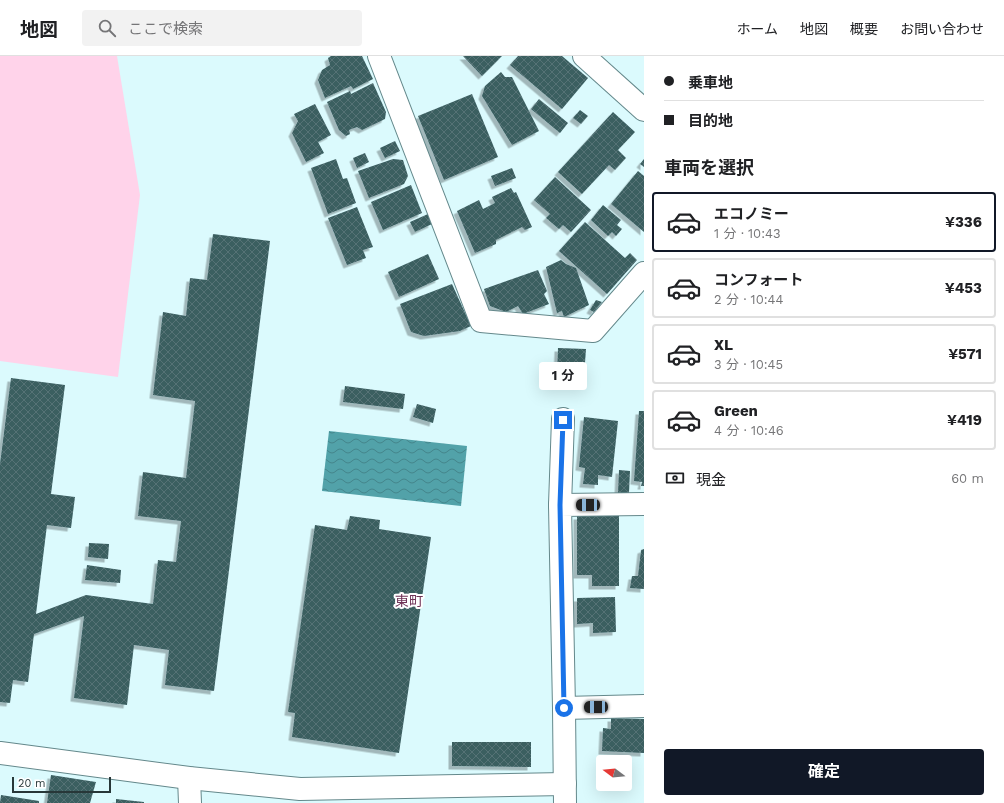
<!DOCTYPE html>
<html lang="ja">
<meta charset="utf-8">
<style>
body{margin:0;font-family:"Work Sans","Noto Sans JP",sans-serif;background:#f2f2f2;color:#202124;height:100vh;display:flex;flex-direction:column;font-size:15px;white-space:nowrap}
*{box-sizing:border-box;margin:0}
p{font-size:13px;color:#757577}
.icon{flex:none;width:22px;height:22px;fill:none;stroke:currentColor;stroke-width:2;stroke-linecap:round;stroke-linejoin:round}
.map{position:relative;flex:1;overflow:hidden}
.panel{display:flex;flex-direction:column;background:#fff;width:360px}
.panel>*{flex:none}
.banner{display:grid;align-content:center;height:88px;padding:0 20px;background:#fff}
.needle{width:26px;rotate:286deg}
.tools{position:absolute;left:596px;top:699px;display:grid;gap:8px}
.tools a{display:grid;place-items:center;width:36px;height:36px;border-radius:4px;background:#fff;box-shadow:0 4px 16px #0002;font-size:20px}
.scale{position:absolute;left:12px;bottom:10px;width:99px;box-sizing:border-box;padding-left:4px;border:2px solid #273738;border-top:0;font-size:11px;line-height:14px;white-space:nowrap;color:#273738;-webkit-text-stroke:3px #fff;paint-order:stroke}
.end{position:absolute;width:18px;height:18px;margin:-9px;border:5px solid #1a73e8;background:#fff;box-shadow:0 0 0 2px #fff}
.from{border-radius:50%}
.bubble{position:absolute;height:28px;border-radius:4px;background:#fff;box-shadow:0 4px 16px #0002;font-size:13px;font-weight:700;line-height:28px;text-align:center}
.car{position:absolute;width:12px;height:24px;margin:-12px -6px;border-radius:5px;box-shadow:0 0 3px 1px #0007;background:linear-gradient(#222 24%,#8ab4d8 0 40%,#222 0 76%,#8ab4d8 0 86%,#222 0)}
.banner b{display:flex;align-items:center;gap:14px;height:38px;font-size:15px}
.banner b+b{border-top:1px solid #e0e0e0}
.banner i{width:10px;height:10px;background:#202124}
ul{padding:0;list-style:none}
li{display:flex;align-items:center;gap:12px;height:60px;margin:0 8px 6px;padding:0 12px;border:2px solid #e0e0e0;border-radius:4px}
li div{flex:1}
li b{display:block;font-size:15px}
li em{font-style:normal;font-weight:700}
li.selected{border-color:#111827}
li>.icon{width:36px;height:36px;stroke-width:1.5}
h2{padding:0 20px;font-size:18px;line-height:48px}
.pay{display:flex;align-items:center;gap:10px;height:44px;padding:0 20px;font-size:15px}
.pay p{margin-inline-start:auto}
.cta{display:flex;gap:8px;margin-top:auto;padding:8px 20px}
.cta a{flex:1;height:46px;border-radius:4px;background:#111827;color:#fff;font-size:16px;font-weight:700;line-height:46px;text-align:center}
header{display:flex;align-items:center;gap:24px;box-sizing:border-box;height:56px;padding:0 20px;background:#fff;border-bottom:1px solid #e0e0e0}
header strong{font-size:19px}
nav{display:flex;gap:22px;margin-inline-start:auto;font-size:14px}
.search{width:280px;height:36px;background:#f2f2f2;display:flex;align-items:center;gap:10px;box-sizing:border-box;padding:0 14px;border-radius:4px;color:#757577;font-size:15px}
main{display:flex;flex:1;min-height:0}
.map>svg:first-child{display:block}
.pitch{fill:#ffd3ea}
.water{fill:url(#water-waves)}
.building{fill:url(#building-cross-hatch);filter:url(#shadow)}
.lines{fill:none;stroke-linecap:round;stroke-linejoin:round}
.minor-casing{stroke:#64888b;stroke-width:24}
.minor{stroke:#fff;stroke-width:22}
.route{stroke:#1a73e8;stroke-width:5}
.labels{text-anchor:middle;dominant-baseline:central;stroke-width:4;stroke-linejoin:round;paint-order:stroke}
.quarter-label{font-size:14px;fill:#703257;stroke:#fff}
</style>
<header>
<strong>地図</strong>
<div class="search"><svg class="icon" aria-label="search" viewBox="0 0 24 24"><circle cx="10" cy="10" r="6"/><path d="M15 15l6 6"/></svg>ここで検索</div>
<nav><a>ホーム</a><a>地図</a><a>概要</a><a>お問い合わせ</a></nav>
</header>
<main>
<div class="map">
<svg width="644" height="747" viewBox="0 0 644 747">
<defs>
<pattern id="water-waves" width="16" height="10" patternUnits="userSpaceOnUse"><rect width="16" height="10" fill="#52a2a9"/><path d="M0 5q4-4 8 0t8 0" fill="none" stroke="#44858b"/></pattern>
<pattern id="building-cross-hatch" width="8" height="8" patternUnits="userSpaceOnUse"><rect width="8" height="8" fill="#3b5e61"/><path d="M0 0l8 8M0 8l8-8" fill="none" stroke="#557275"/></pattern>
<filter id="shadow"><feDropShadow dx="-3.5" dy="3.5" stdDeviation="0" flood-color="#0004"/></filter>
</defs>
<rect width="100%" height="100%" fill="#dbfafd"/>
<!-- pitch -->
<path class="pitch" d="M0,0H117L140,139L118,321L0,305Z"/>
<!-- water -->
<path class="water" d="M329,375L467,390L461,450L322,435Z"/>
<!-- building -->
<g class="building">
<path d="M331,0H362L373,23L353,33L351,30L325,42L318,24L322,14L330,9L328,2Z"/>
<path d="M463,0H502L482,20Z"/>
<path d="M518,0H562L588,22L562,53L510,9Z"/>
<path d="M501,16L505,21H512L539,75L512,89L482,40L485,30Z"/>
<path d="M373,27L386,56L385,63L362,74L357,71L349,74L350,78L346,80L339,74L327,46L350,35L351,38Z"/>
<path d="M472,38L498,101L444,124L418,60Z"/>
<path d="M539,43L568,67L560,77L531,53Z"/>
<path d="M315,48L331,79L318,86L324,97L306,106L292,77L298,65L294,58Z"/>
<path d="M580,54L588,60L581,68L573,62Z"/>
<path d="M613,56L635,76L618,94L626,102L615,114L609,109L582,138L558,116Z"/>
<path d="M395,85L400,95L385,102L380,92Z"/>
<path d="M365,97L369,106L357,112L353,102Z"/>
<path d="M336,103L343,123L347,122L356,147L328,158L311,112Z"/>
<path d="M393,103L403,104L408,120L404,128L369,142L358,115Z"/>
<path d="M644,103V111L640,108Z"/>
<path d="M512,112L516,122L495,130L491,120Z"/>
<path d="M638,115L644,120V176L611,148Z"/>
<path d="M555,121L591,154L571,176L563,169L559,173L546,162L550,158L534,144Z"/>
<path d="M411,129L422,157L383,174L371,146Z"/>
<path d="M511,132L514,137L516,136L532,171L525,174L522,171L496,184V188L475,197L457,155L479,144L483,153L495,147L492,141Z"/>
<path d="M603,149L621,164L617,169L622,173L616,180L612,176L608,180L591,164Z"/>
<path d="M357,151L373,191L363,194L366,202L347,209L328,162Z"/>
<path d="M428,158L432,168L415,176L410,166Z"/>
<path d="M585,166L625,202L630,197L637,204L607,238L559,195Z"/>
<path d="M213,178L270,185L214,635L165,629L169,594L134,589L127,649L74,642L84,560L34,578L28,626L13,624L10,647L0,646V408L11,322L65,329L51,438L75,441L71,472L47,469L36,558L86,539L153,548L158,504L176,506L181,465L138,460L143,416L186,422L195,345L153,339L163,256L186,260L190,222L207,224Z"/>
<path d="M428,198L439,223L399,241L388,216Z"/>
<path d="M561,204L566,208L576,212L589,249L564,261L562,255L557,257L546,211Z"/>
<path d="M538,214L547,235L544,238L549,248L523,258L518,250L506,256L490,250L484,233Z"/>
<path d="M452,228L471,270L460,275L424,280L411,276L400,248Z"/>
<path d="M596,244L602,246L594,256L590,254Z"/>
<path d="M558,292L586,293L584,320L557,319Z"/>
<path d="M345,330L405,338L403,353L343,346Z"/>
<path d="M417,348L436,353L433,367L413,361Z"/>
<path d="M639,355H644V430H641L642,426L634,425Z"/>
<path d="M584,361L618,365L612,421L598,419V429L583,428L585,412L579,411Z"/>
<path d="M619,414L630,415L629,437H618Z"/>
<path d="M619,459V530H592V519H577V460Z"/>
<path d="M350,460L380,464L379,473L431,481L399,697L292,681L295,657L288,656L315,469L347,474Z"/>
<path d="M89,487L109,488L108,503L88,501Z"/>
<path d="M644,493V533L630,532L632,520H638L641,494Z"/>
<path d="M87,509L121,514L120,527L85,524Z"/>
<path d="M615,541L616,576L593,577V567L577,568V542Z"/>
<path d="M611,662L644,663V697L602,695L603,672L611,673Z"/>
<path d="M452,686H531V711L452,710Z"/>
<path d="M51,719L96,726L90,747H47Z"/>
<path d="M1,739L39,745V747H0Z"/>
<path d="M116,743L144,746V747H116Z"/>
</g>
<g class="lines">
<defs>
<g id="minor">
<path d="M379,0L481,265L593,275L644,217"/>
<path d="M584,0L644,54"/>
<path d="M560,449L563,363"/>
<path d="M564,652L644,650"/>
<path d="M0,697L189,722L300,733L565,728"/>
<path d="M189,722L190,747"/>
<path d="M565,747L564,652L560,449L644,448"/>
</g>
</defs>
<!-- minor casing -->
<use href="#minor" class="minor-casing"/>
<!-- minor -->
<use href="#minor" class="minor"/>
</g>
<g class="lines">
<!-- route -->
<path class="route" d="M563,364L560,449L564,652"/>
</g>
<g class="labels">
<!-- quarter labels -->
<g class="quarter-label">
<text x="409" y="545">東町</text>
</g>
</g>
</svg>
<div class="tools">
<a><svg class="needle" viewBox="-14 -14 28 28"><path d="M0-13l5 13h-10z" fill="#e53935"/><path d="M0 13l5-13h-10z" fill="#757577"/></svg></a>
</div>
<div class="scale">20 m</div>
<i class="end from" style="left:564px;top:652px"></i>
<i class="end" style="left:563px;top:364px"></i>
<div class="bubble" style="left:539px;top:306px;width:48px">1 分</div>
<i class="car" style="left:588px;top:449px;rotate:270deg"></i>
<i class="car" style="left:596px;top:651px;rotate:269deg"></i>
</div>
<section class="panel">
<div class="banner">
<b><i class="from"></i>乗車地</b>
<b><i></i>目的地</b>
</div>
<h2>車両を選択</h2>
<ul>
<li class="selected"><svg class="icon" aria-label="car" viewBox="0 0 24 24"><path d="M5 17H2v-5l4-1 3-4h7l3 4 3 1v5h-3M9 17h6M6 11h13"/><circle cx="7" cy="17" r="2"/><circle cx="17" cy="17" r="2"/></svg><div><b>エコノミー</b><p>1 分 · 10:43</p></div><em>¥336</em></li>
<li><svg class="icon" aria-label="car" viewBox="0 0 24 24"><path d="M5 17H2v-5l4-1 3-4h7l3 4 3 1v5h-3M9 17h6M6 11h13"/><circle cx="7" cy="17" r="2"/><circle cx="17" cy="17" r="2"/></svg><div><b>コンフォート</b><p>2 分 · 10:44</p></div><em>¥453</em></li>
<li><svg class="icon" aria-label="car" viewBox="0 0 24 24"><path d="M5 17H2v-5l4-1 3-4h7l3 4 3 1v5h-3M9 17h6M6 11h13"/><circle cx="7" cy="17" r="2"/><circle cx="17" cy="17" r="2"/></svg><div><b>XL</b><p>3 分 · 10:45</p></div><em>¥571</em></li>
<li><svg class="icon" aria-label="car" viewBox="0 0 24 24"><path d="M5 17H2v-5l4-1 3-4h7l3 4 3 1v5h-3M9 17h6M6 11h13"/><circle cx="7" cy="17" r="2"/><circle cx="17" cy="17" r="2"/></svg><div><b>Green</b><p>4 分 · 10:46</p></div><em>¥419</em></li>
</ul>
<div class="pay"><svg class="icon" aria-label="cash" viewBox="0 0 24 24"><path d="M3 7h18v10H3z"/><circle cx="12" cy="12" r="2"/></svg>現金<p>60 m</p></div>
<div class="cta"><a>確定</a></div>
</section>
</main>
